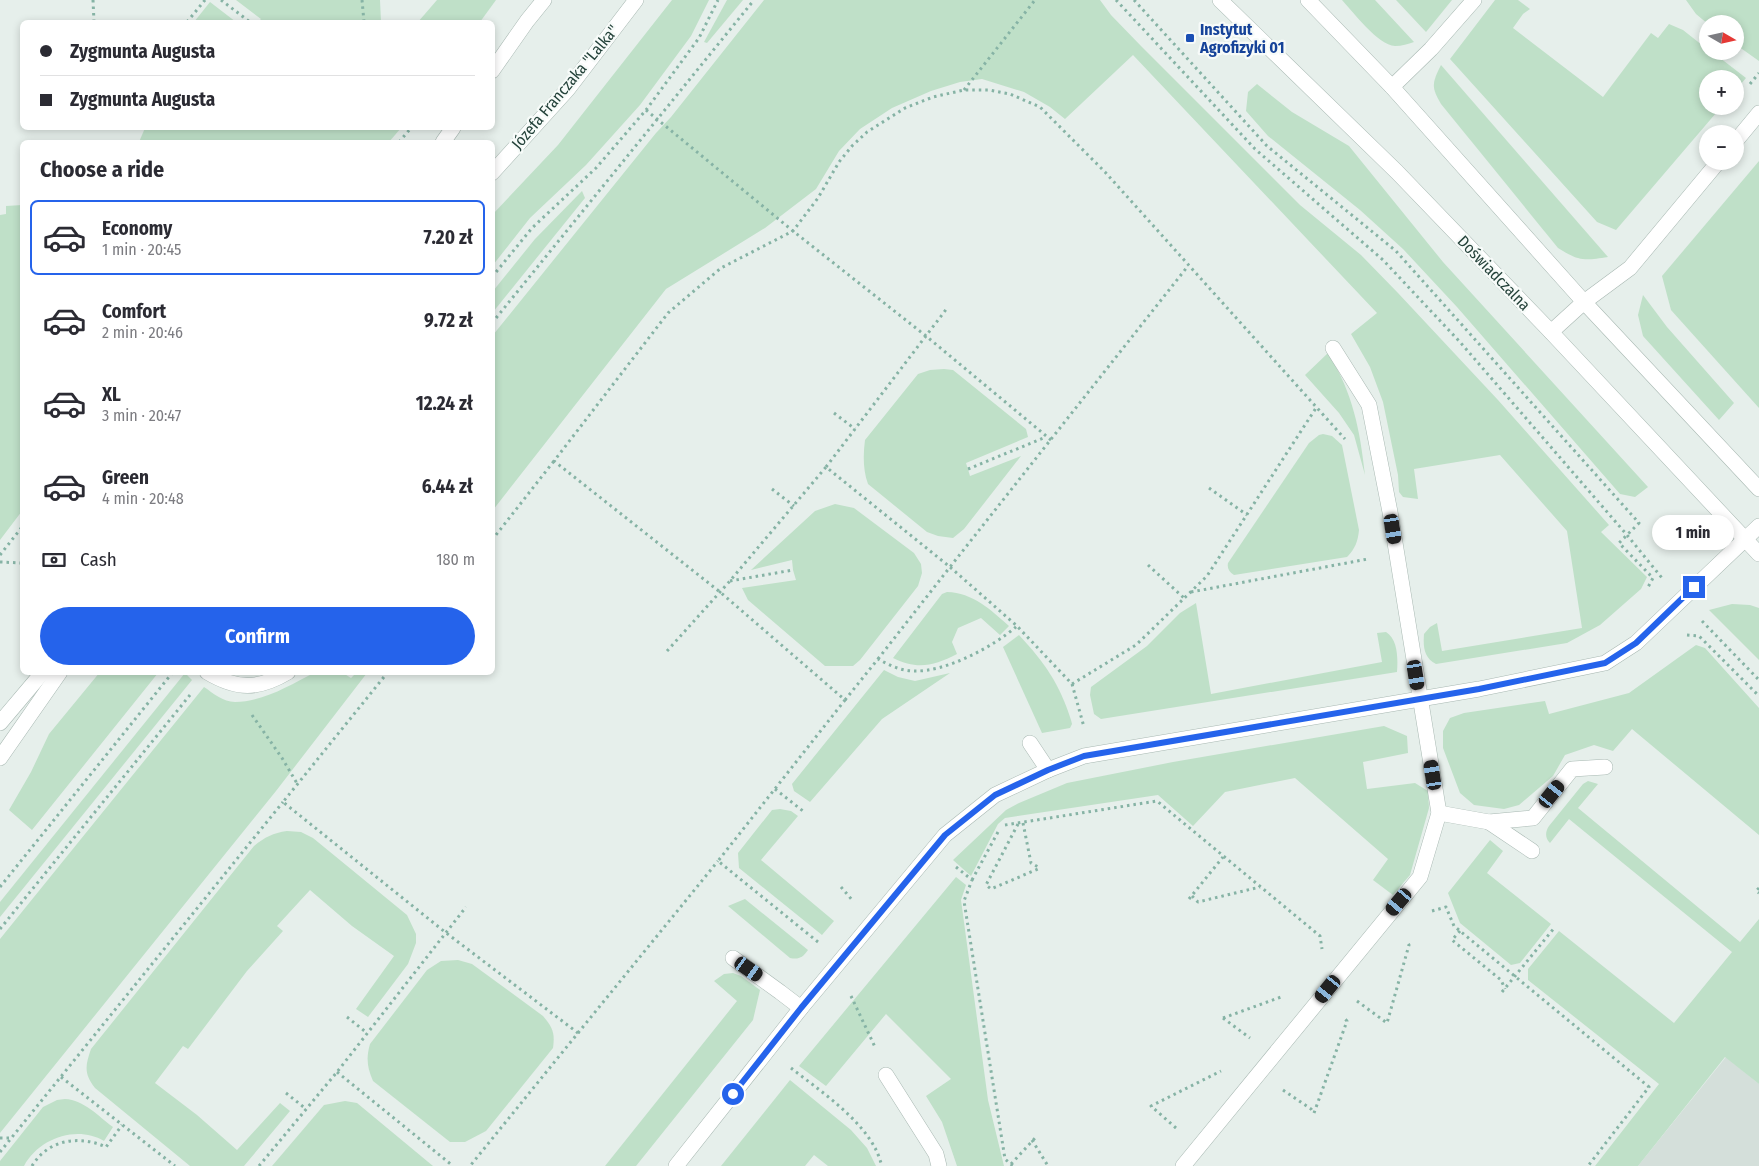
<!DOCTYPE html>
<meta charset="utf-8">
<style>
body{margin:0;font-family:"Fira Sans Condensed",sans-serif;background:#f7f7f7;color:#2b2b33;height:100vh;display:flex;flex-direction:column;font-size:19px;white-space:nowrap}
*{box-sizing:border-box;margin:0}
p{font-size:16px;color:#7c7c81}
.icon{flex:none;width:28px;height:28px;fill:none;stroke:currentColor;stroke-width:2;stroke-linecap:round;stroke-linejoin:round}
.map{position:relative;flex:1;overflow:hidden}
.details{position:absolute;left:20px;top:140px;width:475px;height:535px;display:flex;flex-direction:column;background:#fff;border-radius:8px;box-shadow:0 2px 8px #0003}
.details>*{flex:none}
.banner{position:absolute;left:20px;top:20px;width:475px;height:110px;border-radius:8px;box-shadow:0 2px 8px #0003;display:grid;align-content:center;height:110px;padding:0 20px;background:#fff}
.needle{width:32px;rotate:99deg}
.buttons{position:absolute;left:1699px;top:15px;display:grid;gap:10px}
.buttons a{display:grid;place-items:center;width:45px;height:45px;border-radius:50%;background:#fff;box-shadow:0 2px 8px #0003;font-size:25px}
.end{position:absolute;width:22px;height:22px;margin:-11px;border:6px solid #2563eb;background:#fff;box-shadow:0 0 0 2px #fff}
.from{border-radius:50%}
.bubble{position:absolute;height:35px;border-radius:18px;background:#fff;box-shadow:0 2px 8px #0003;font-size:16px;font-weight:700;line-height:35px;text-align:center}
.car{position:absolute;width:15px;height:30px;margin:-15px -8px;border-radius:6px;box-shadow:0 0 4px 1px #0007;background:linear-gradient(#222 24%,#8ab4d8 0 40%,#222 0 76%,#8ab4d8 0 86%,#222 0)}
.banner b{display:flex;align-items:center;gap:18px;height:48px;font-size:19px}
.banner b+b{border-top:1px solid #e1e1e2}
.banner i{width:12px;height:12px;background:#2b2b33}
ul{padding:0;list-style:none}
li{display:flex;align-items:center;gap:15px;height:75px;margin:0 10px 8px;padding:0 10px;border:2px solid transparent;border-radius:8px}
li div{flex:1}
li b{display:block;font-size:19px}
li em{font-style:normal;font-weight:700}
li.selected{border-color:#2563eb}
li>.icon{width:45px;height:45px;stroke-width:1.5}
h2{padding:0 20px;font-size:22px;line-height:60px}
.pay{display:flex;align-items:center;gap:12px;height:55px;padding:0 20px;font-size:19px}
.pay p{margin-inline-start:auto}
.action{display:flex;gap:10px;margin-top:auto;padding:10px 20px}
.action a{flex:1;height:58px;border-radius:30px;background:#2563eb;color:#fff;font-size:20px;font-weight:700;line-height:58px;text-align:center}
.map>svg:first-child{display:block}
.built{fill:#d4dfda}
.green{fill:#bfe0c8}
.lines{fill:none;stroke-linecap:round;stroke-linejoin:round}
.minor-casing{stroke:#a8b8b2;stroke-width:16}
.path{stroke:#86b3a5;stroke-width:3;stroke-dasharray:2.5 4;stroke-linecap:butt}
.minor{stroke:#fff;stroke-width:15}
.route{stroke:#2563eb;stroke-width:6}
.transit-dot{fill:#1a4fb4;stroke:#f7fbf9;stroke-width:2}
.labels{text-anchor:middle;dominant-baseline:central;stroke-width:4.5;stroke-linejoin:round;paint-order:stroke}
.transit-label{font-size:16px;font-weight:bold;fill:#164399;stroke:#f7fbf9;text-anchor:start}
.street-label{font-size:16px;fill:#24423a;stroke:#f7fbf9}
</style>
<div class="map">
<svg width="1759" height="1166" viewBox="0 0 1759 1166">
<rect width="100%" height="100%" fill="#e6efeb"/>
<!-- built -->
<path class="built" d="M1726,1057L1759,1084V1166H1638Z"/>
<!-- green -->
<g class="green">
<path d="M236,0H380L381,22H258L261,19Z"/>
<path d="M437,0H496L480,22H418Z"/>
<path d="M672,0H709L691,36L640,105L586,165L530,218L493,265V214L558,145Z"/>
<path d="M727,0H743L707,43L704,42Z"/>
<path d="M764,0H1100L1111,15L1141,46L1300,205L1361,255L1398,293L1498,400L1609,525L1601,532L1647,577L1641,589L1600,625L1567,643L1436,664C1424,658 1423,647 1424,634L1430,627L1437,623L1442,651L1582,628L1567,531L1500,455L1414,469L1418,499L1403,497L1399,492L1398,475L1383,402L1370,367L1351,334L1377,313L1133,55L1065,119L1050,107L1024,92L982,79L960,82L931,91L892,108L860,129L839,151L816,189L765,228L666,289L493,510V335L656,133L671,117Z"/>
<path d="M1342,0H1375L1414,42C1408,44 1402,46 1395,46C1378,45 1354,13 1342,0Z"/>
<path d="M1396,0H1452L1426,32Z"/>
<path d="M1495,0H1518L1530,9L1523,14L1513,28L1603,97L1651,33L1658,38L1669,24L1683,30L1707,49L1708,51H1711L1746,78L1735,91V79H1708V106H1722L1616,230L1597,222L1450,59Z"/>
<path d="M1686,0H1759V61L1735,44V24H1708L1696,14Z"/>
<path d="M210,2L236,22H194Z"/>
<path d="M1441,65L1608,257C1583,261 1579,261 1558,248L1441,104C1431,87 1432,83 1441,65Z"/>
<path d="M1257,84L1292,112L1349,146L1443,262L1648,487L1635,497L1620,494L1457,307L1403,249L1360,210L1268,136L1246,111L1248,92Z"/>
<path d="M145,128H401L389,142H139Z"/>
<path d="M1759,161V408L1671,310L1662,276Z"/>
<path d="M582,191L585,198L493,312V291L535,239Z"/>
<path d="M22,205V511L0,540V215L6,214V206Z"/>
<path d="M1643,295L1667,327L1734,403L1719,420L1643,336L1638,315Z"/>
<path d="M1328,353C1353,393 1360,430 1365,475L1354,435L1339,413L1305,375Z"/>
<path d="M944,369L953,370L1026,429L1028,437L966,463L970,476L1021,456L964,529L953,538L938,536L927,532L868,484C863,470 863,455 865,440L918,374L930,370Z"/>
<path d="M1323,434L1332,436L1342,445L1359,530C1358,541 1355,549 1347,557L1234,575C1229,572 1227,568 1228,563L1309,443L1319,435Z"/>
<path d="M835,504L854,508L914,553L921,564L922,573L918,586L860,660L853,666H825L748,600L742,588L796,580L793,570L792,560L751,570L815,511Z"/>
<path d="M947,592C973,593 990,609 1009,626L1000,635L981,618L958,628L952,642L957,654C934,666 917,670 893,658L942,594Z"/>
<path d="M1196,603L1211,694L1382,662L1377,633L1386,632C1398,639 1398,659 1397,672L1101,719L1094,714L1090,695L1091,687L1147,646L1180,613Z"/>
<path d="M1732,604L1750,605L1759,608V660L1709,610Z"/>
<path d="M1019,635C1045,663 1059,683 1071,720L1072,724L1070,728L1042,733L1003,647Z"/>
<path d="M1696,645L1705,648L1759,708V835L1632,729L1613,751L1594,745L1565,755L1553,776L1519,805L1504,809L1474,805L1460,793L1443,748V731L1450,718L1464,713L1545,701L1549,714L1629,693Z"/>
<path d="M884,670L898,677L915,681L950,673L882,719L810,802L794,791L792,784Z"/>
<path d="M100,672L158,673L32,830L9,810L31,772L49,734Z"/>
<path d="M185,673L192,680L0,917V902Z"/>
<path d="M314,673H343L351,678L356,673H367L276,791L0,1133V939L204,687C213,693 223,702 235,702C263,702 290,685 314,673Z"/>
<path d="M1384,726L1407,736L1408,753L1363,762L1367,789L1415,783L1428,791L1429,808L1410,875L1393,895L1373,880L1388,859L1295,778L1225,792L1193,826L1158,795L1005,818L998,824L971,876L953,860L1006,810L1019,803L1067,783L1173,762Z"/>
<path d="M1588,781L1598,784L1578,808L1740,942L1759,919V1084L1725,1057L1638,1166H1595L1659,1084L1528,980V969L1559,931L1674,1023L1732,952L1569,819L1550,843C1545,838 1545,832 1549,826L1583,784Z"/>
<path d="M780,809L791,811L798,816L761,860L834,921L822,935L739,868L738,853L772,810Z"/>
<path d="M287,831L301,832L313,838L407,915L416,934V943L408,964L368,1017L356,1009L394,956L352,926L310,890L277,926L283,931L247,971L188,1049L183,1046L155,1083L197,1115L237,1150L280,1103L290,1111L244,1166H190L95,1088C84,1074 85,1066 91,1049L254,846C265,837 273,833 287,831Z"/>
<path d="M1490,840L1503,851L1487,873L1551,924L1520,963L1511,965L1460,923L1448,893Z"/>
<path d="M956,877L966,885L961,900L988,1100L1004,1166H957L942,1122L926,1096L951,1079L886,1014L826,1086L799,1066Z"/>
<path d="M745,899L808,950C803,957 799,960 790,958L728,906Z"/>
<path d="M458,960L472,964L543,1016C553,1028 555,1033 553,1048L486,1131L465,1142H450L373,1081C367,1067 366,1058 370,1044L427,970L441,961Z"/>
<path d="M733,973L741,976L760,990L753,1020L636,1166H605L737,1001L714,981L724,974Z"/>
<path d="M790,1080L851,1130L867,1148L876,1166H828L814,1155L805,1166H721Z"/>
<path d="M65,1099C84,1100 98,1116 113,1127L104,1141C77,1125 39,1138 24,1166H0V1161L43,1107L57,1100Z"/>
<path d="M345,1101L357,1103L433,1166H272L324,1105Z"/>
</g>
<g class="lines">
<defs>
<g id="minor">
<path d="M1220,0L1397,172L1551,332L1759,554"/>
<path d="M1308,0L1392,87L1584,302L1759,489"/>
<path d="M492,71L527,21L544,0"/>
<path d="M1392,87L1431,49L1474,0"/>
<path d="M443,142L453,128"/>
<path d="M1735,142L1759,113"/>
<path d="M492,173L568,89L636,0"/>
<path d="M1551,332L1584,302L1630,268L1719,161"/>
<path d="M207,672C237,690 258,690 288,672"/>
<path d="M0,723L43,672"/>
<path d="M1030,743L1048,770"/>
<path d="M0,758L60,672"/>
<path d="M1439,813L1489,822L1533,818L1572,769L1605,767"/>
<path d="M1489,822L1532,851"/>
<path d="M733,958L780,992L801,1008"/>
<path d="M886,1075L936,1154L939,1166"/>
<path d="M676,1166L801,1008L945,835L995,795L1048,770L1084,756L1479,689L1605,663L1636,643L1759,526"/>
<path d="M1183,1166L1420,877L1439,813L1390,512L1369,405L1333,348"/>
</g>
</defs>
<!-- minor casing -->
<use href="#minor" class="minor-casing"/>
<!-- path -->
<g class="path">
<path d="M93,0L94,22"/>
<path d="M221,0L250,22"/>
<path d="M362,0L364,22"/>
<path d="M1116,0L1255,149L1383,260L1460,342L1627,535L1662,578"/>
<path d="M1134,0L1267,146L1396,251L1639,523L1619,543L1653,578L1647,589"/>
<path d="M187,22L205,0"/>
<path d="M1750,84L1759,73"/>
<path d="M964,90L1035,0"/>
<path d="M646,110L793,231L926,336L1051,440"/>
<path d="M399,142L411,128"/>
<path d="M492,277L532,228L596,168L646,110L699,38L718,0"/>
<path d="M492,323L754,0"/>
<path d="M834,413L855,429"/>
<path d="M826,467L948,307"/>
<path d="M968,469L1046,437"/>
<path d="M1209,488L1247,515"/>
<path d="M772,489L794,506"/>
<path d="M492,540L554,461"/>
<path d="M0,555L22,527"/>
<path d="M0,562L22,563"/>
<path d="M1148,565L1184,598"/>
<path d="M730,581L793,570"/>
<path d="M1191,592L1368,559"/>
<path d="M1702,621L1759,680"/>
<path d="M1687,635L1699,636L1759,696"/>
<path d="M667,651L729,582L826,467L950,567L1188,266"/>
<path d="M878,659L950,567L1017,626L1072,684L1136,645L1207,576L1316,408"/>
<path d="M388,672L283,802L445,932L578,1033L470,1166"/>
<path d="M1072,684L1084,727"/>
<path d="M845,700L878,659C889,665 901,671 914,671C946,672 993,647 1017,626"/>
<path d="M252,715L282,758L298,785"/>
<path d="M775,789L803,811"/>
<path d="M1023,823L1031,863L1040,868"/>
<path d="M1018,824L986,885L991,889L1038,869"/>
<path d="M1005,825L1157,801L1320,936L1322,949"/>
<path d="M956,867L972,880L964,901L1005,1159L1013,1166"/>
<path d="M972,880L998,832"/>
<path d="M0,887L173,672"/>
<path d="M841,887L853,901"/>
<path d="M1759,888L1756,891L1759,893"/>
<path d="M1192,896L1198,902L1260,887"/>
<path d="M1189,899L1223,857"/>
<path d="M1432,911L1446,907L1454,926L1649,1087L1588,1166"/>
<path d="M0,929L190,695"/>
<path d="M1460,931L1452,940L1501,980L1505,989"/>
<path d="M818,942L718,861L845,700L720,592L554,461L668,313L721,268L793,231L818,198L839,162L852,146L867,132L905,108L933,97L964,90H989L1010,94L1040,107L1105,172L1345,439"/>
<path d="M1502,992L1555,927"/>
<path d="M851,996L875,1047"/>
<path d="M1357,1001L1387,1023L1409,945L1406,941"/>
<path d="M347,1017L367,1033"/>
<path d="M1223,1018L1281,997"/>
<path d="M1223,1018L1250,1038"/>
<path d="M578,1033L718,861"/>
<path d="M791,1068C819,1090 858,1116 875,1148C878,1153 880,1160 882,1166"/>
<path d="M337,1072L453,1166"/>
<path d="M61,1077L175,1166"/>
<path d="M1283,1090L1311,1109L1314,1113"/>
<path d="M286,1093L306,1109"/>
<path d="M1314,1113L1347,1021L1344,1018"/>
<path d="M1176,1128L1151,1106L1221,1071"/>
<path d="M0,1138H11"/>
<path d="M1032,1140L1048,1166"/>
<path d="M0,1152L283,802"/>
<path d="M1011,1164L1036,1137"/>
<path d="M32,1166C48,1139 80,1135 106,1147L122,1125"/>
<path d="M259,1166L337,1072L466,907"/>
</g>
<!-- minor -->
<use href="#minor" class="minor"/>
</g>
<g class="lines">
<!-- route -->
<path class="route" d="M733,1094L801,1008L945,835L995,795L1048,770L1084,756L1479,689L1605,663L1636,643L1694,587"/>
</g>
<!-- markers -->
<rect class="transit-dot" x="1185" y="33" width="10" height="10" rx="2.5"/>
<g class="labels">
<!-- transit labels -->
<g class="transit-label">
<text x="1200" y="29">Instytut<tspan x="1200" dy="18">Agrofizyki 01</tspan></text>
</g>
<!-- street labels -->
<g class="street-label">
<text transform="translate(565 87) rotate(-50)">Józefa Franczaka "Lalka"</text>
<text transform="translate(1494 273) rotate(46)">Doświadczalna</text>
</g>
</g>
</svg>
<div class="buttons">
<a><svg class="needle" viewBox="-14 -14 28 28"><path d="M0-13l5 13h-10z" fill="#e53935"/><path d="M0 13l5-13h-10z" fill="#7c7c81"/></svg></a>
<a>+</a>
<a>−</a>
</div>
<i class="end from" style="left:733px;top:1094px"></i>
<i class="end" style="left:1694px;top:587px"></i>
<div class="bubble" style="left:1652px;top:515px;width:82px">1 min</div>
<i class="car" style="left:1393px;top:529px;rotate:171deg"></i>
<i class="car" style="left:1416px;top:675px;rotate:171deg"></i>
<i class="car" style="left:1433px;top:775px;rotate:351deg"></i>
<i class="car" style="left:1552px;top:794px;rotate:39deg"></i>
<i class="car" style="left:1399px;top:902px;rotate:220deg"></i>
<i class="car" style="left:749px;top:969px;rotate:125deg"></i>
<i class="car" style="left:1328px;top:989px;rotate:219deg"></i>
<div class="banner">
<b><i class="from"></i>Zygmunta Augusta</b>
<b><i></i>Zygmunta Augusta</b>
</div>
<section class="details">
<h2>Choose a ride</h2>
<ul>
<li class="selected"><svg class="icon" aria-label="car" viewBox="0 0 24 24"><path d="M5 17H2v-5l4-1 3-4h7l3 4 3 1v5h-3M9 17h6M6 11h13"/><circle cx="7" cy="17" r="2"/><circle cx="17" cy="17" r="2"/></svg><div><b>Economy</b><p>1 min · 20:45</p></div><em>7.20 zł</em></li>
<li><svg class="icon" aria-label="car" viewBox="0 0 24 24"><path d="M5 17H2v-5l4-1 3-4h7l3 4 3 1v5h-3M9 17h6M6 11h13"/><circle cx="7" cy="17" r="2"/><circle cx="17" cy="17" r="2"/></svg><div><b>Comfort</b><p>2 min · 20:46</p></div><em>9.72 zł</em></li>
<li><svg class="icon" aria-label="car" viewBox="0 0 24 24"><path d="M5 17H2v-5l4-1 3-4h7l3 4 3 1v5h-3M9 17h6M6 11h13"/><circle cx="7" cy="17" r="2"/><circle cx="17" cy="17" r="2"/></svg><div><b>XL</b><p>3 min · 20:47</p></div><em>12.24 zł</em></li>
<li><svg class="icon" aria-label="car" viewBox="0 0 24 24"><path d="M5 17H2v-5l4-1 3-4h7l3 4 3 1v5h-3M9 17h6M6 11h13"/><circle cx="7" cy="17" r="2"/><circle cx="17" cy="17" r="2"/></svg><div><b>Green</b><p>4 min · 20:48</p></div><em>6.44 zł</em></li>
</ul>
<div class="pay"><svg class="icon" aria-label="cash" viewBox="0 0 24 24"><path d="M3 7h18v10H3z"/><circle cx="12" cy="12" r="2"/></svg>Cash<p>180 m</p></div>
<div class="action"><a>Confirm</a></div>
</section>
</div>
